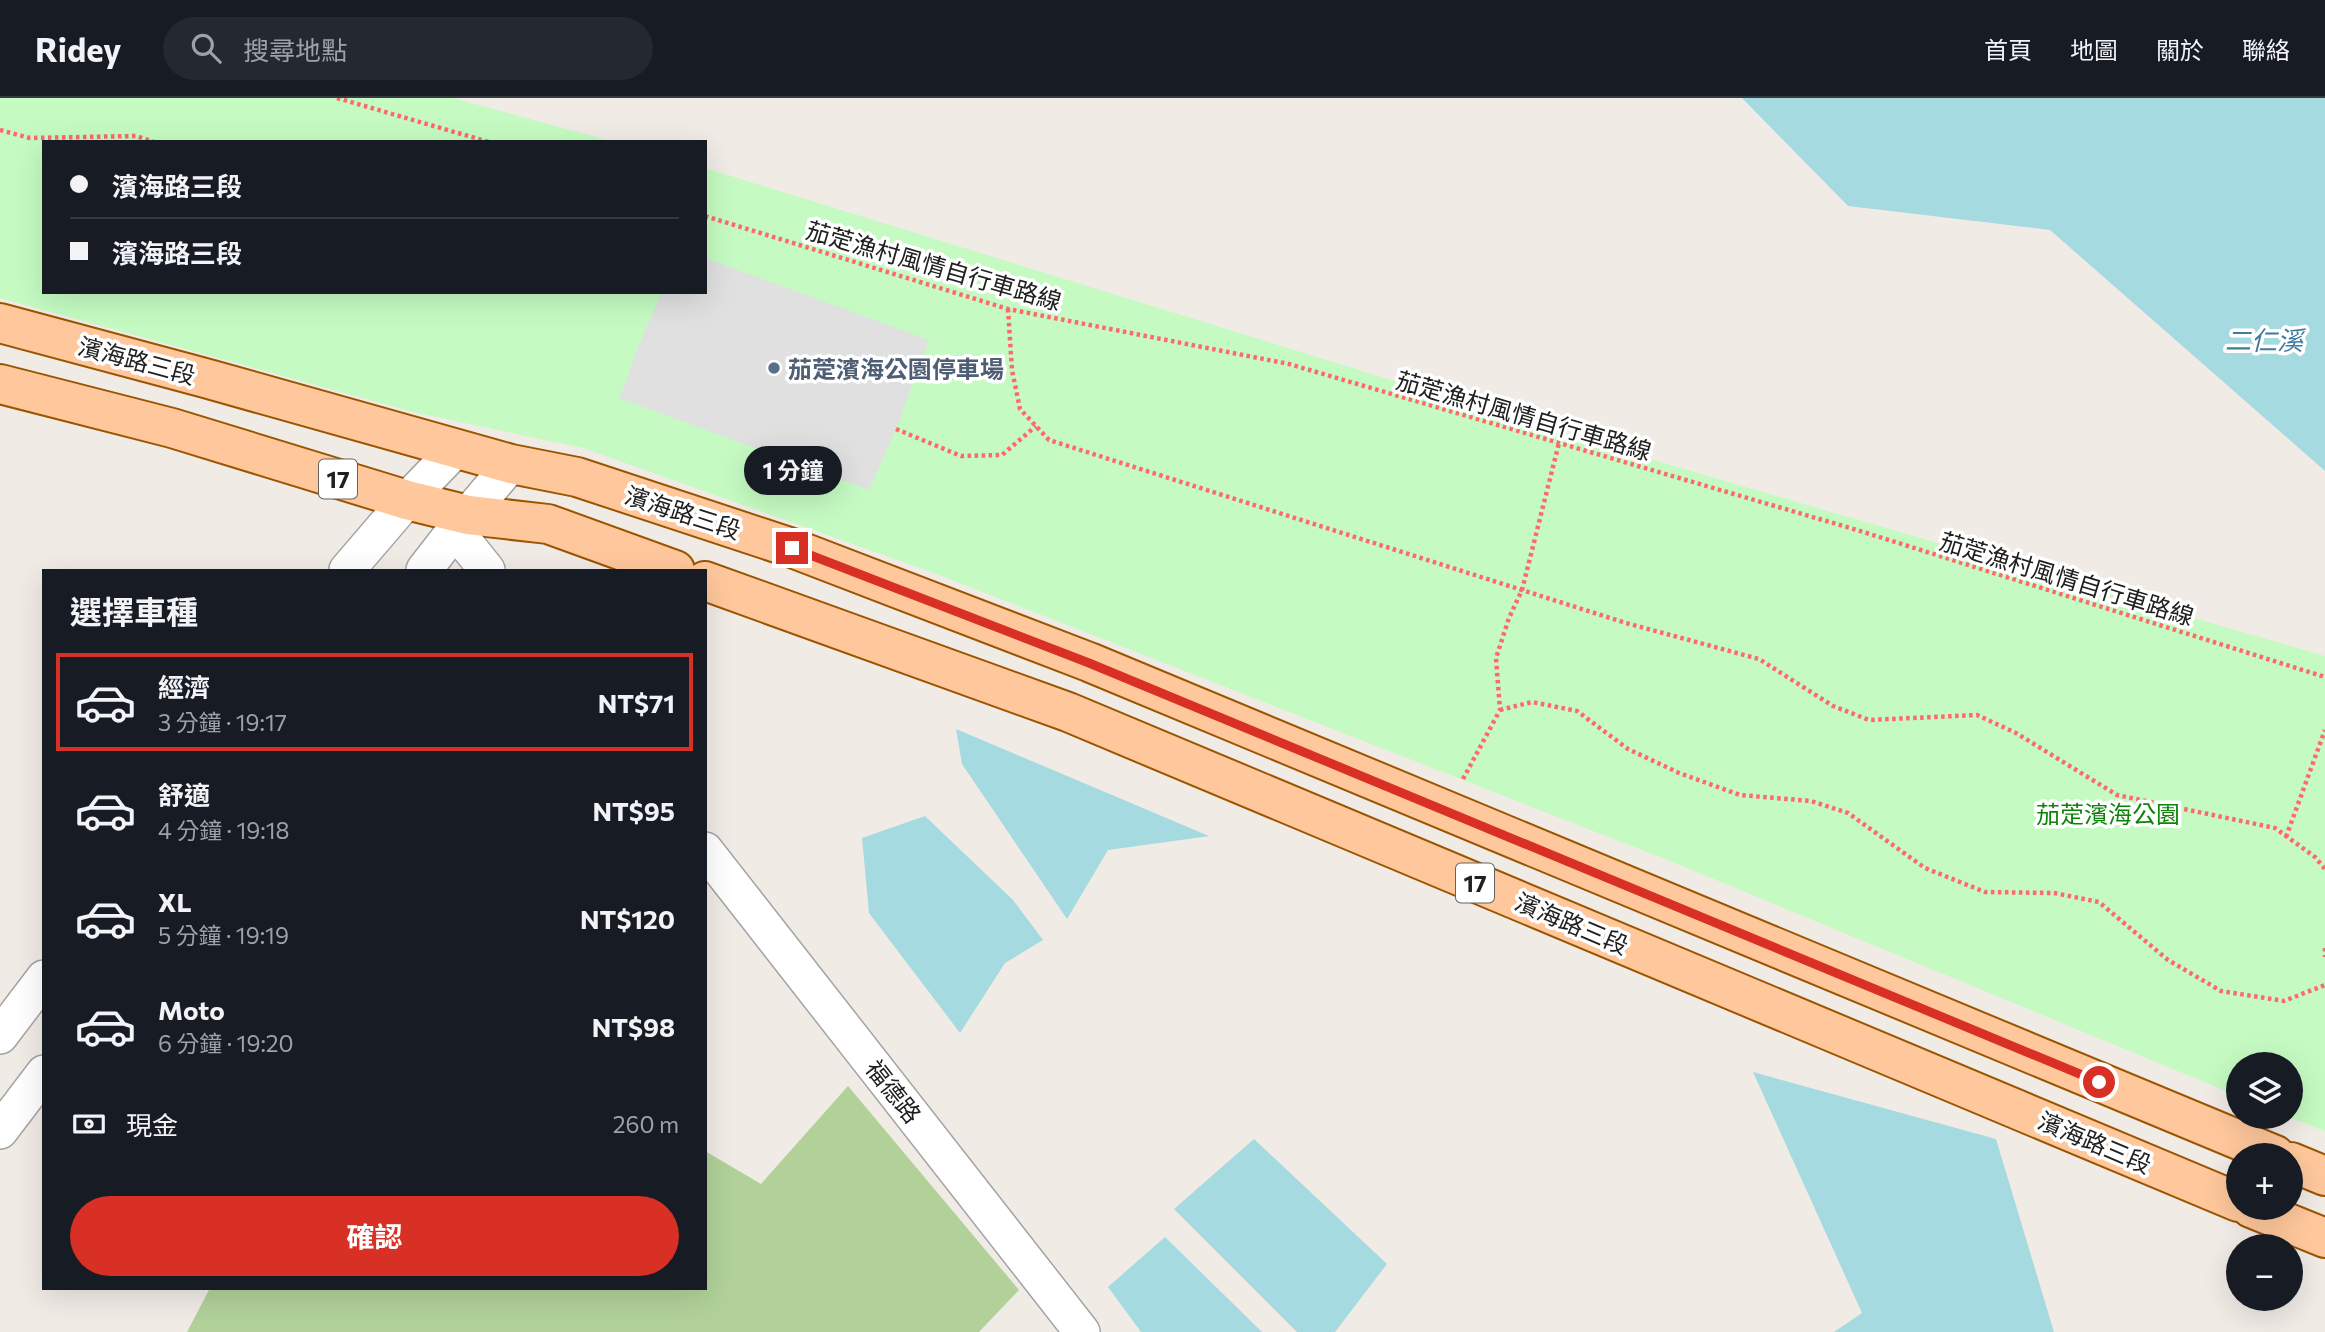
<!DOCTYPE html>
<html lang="zh-TW">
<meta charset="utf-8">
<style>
body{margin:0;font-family:Commissioner,"Noto Sans TC",sans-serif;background:#242831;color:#f1f3f6;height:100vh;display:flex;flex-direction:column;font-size:26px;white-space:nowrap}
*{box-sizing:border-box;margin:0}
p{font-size:23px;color:#9ea1a6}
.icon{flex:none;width:38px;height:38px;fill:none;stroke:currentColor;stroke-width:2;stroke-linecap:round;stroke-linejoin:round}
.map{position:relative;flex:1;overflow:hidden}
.panel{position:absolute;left:42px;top:471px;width:665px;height:721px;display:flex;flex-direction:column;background:#171b24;border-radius:0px;box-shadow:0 7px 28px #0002}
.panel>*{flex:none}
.guide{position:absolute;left:42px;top:42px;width:665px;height:154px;border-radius:0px;box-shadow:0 7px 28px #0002;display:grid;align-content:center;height:154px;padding:0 28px;background:#171b24}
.tools{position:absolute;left:2226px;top:954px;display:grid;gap:14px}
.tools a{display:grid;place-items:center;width:77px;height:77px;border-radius:50%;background:#171b24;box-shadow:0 7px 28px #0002;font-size:35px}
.end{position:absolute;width:32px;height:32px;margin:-16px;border:9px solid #d93025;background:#fff;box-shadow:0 0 0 4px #fff}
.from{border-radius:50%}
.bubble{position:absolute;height:49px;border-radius:24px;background:#171b24;box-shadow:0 7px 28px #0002;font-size:23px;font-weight:700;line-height:49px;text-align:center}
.guide b{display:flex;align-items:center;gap:24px;height:66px;font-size:26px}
.guide b+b{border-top:2px solid #363941}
.guide i{width:18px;height:18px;background:#f1f3f6}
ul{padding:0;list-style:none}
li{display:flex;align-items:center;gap:21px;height:98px;margin:0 14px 10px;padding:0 14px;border:4px solid transparent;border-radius:0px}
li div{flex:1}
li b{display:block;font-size:26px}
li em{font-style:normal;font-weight:700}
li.active{border-color:#d93025}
li>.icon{width:63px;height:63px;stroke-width:1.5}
h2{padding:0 28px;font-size:32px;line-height:84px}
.pay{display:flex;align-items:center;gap:18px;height:77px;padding:0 28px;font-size:26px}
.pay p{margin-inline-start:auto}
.cta{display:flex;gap:14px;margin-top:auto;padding:14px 28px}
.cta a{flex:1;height:80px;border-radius:42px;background:#d93025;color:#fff;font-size:28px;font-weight:700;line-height:80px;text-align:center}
header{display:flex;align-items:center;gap:42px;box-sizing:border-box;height:98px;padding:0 35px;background:#171b24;border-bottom:2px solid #363941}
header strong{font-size:33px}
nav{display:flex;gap:38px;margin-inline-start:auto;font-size:24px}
.search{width:490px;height:63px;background:#242831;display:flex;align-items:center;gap:18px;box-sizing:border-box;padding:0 24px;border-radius:38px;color:#9ea1a6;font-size:26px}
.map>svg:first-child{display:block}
.forest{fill:#b1d199}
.park{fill:#c5fbc2}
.parking{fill:#e0e0e0}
.water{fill:#a5dae0}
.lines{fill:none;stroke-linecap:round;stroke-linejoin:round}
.minor-casing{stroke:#a4a4a4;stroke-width:38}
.major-casing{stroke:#9b5400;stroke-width:42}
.path{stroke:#ff686c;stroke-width:4.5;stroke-dasharray:3.5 3.5;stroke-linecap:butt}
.minor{stroke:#fff;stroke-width:35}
.major{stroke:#ffc89c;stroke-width:38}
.route{stroke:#d93025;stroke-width:9}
.service-dot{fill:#5c6f8a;stroke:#fff;stroke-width:2.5}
.labels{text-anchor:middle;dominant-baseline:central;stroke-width:7;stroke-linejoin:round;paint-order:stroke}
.shield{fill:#fff;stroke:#636363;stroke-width:2}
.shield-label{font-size:23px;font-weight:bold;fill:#202020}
.street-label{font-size:24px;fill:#202020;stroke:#fff}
.service-label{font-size:24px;font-weight:bold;fill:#4e5e75;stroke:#fff;text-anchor:start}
.park-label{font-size:24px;fill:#0d8408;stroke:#fff}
.water-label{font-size:26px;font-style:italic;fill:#407a9c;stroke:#fff}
</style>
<header>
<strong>Ridey</strong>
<div class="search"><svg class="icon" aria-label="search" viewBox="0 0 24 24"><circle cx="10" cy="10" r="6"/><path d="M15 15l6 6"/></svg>搜尋地點</div>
<nav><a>首頁</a><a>地圖</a><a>關於</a><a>聯絡</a></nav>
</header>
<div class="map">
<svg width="2325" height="1234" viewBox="0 0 2325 1234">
<rect width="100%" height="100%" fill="#f1ebe6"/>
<!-- forest -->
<path class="forest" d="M848,988L1019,1192L979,1234H187L210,1190H705V1053L761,1086Z"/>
<!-- park -->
<path class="park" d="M0,0H453L614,44H44V194H705V70L1609,349L2325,558V1033L2289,1019L2291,1018V966H2238V998L1675,765L934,475L583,350L417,315L0,200Z"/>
<!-- parking -->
<path class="parking" d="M705,160L929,242L896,331L869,392L619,300L625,287L636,253L662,194H705Z"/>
<!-- water -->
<g class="water">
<path d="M1742,0H2325V373L2050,132L1848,108Z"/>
<path d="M956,631L1209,738H1210L1108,752L1067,821L962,666Z"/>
<path d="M925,718L1013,802L1043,842L1005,865L960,935L869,815L862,740Z"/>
<path d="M1753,974L1996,1041L2054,1234H1834L1862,1215Z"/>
<path d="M1254,1041L1387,1166L1335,1234H1297L1174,1111Z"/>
<path d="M1165,1139L1262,1234H1141L1108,1189Z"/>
</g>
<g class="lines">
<defs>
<g id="minor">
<path d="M455,432L487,472"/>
<path d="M347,472L407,402L456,351"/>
<path d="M424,472L455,432L511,366"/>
<path d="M705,752L1082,1234"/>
<path d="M0,938L44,880"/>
<path d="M0,1033L44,975"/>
</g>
<g id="major">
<path d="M0,225L205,280L511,366L577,379L792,450L1089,564L2275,1057"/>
<path d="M0,286L172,330L407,402L468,417L548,426L675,472"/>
<path d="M705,483L1068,614L2238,1104"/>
<path d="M2291,1064L2325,1078"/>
<path d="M2251,1110L2325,1140"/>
</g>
</defs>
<!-- minor casing -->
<use href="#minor" class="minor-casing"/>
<!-- major casing -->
<use href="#major" class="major-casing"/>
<!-- path -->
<g class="path">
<path d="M337,0L489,44"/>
<path d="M0,32L30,40L136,38L154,44"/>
<path d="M705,118L1008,211L1289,266L1857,432L2325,579"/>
<path d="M1008,211L1012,272L1020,311L1049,342L1626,525L1759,561L1833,608L1869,622L1977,617L2016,635L2117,697L2275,730L2315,759L2325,771"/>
<path d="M896,331L961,358L1002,357L1036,328"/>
<path d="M1500,612L1532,604L1577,613L1628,651L1679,675L1740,697L1811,703L1848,715L1925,770L1985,794L2054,795L2099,804L2168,862L2221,893L2284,903L2325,887"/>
<path d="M1463,681L1500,612L1496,560L1509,520L1522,492L1559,345"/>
<path d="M2286,739L2325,632"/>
<path d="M2325,850V859"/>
</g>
<!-- minor -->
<use href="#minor" class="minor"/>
<!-- major -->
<use href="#major" class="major"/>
</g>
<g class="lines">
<!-- route -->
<path class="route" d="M792,450L1089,565L2099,984"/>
</g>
<!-- markers -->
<circle class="service-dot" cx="774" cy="270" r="7"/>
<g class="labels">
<!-- shield labels -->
<g class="shield">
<rect x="319" y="361.5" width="38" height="39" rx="5"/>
<rect x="1456" y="765.5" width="38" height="39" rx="5"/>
</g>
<g class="shield-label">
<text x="338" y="381">17</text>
<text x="1475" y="785">17</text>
</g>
<!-- street labels -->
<g class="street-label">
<text transform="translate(934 167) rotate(16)">茄萣漁村風情自行車路線</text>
<text transform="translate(137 262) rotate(15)">濱海路三段</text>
<text transform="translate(1524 317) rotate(16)">茄萣漁村風情自行車路線</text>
<text transform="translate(683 414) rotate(18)">濱海路三段</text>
<text transform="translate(2067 480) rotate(17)">茄萣漁村風情自行車路線</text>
<text transform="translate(1572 825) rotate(23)">濱海路三段</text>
<text transform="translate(894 993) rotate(52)">福德路</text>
<text transform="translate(2095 1044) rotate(23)">濱海路三段</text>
</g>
<!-- service labels -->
<g class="service-label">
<text x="788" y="270">茄萣濱海公園停車場</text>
</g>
<!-- park labels -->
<g class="park-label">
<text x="2108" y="715">茄萣濱海公園</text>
</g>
<!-- water labels -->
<g class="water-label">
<text x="2264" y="241">二仁溪</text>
</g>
</g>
</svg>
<div class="tools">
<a><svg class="icon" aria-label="layers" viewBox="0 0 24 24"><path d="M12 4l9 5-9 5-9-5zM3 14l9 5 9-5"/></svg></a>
<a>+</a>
<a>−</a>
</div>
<i class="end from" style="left:2099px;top:984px"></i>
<i class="end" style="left:792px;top:450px"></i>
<div class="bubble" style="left:744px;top:348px;width:98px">1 分鐘</div>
<div class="guide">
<b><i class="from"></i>濱海路三段</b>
<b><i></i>濱海路三段</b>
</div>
<section class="panel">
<h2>選擇車種</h2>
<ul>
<li class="active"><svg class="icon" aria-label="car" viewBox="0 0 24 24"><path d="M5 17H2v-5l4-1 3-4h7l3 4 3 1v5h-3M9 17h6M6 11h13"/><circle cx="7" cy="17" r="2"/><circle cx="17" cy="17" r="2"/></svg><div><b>經濟</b><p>3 分鐘 · 19:17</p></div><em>NT$71</em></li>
<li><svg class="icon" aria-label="car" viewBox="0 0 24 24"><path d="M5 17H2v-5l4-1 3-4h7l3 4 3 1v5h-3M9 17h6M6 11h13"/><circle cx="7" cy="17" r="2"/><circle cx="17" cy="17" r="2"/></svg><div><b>舒適</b><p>4 分鐘 · 19:18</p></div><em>NT$95</em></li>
<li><svg class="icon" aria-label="car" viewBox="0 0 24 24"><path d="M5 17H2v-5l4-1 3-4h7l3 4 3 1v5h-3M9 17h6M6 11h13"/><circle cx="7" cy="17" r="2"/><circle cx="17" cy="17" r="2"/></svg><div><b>XL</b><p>5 分鐘 · 19:19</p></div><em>NT$120</em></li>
<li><svg class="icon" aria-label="car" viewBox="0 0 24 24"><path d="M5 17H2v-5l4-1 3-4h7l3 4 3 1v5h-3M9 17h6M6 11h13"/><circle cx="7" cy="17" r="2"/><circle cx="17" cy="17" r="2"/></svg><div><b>Moto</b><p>6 分鐘 · 19:20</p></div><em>NT$98</em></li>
</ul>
<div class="pay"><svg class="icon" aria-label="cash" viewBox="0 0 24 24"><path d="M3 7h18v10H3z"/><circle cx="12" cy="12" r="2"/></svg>現金<p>260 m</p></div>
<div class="cta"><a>確認</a></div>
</section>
</div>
